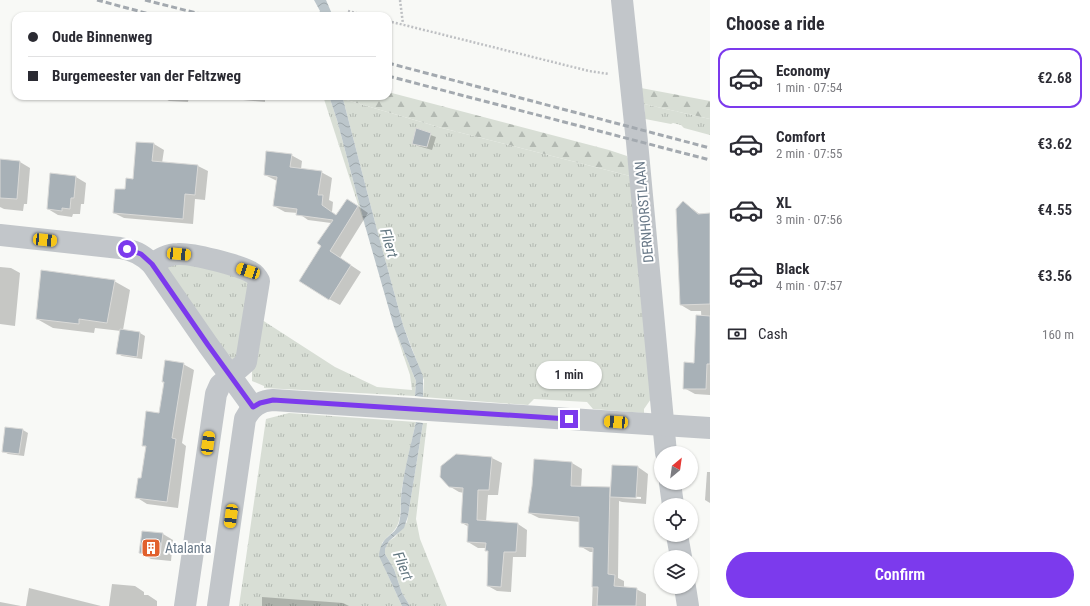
<!DOCTYPE html>
<meta charset="utf-8">
<style>
body{margin:0;font-family:"Roboto Condensed",sans-serif;background:#f7f7f7;color:#2b2b33;height:100vh;display:flex;flex-direction:column;font-size:15px;white-space:nowrap}
*{box-sizing:border-box;margin:0}
p{font-size:13px;color:#7c7c81}
.icon{flex:none;width:22px;height:22px;fill:none;stroke:currentColor;stroke-width:2;stroke-linecap:round;stroke-linejoin:round}
.map{position:relative;flex:1;overflow:hidden}
.drawer{display:flex;flex-direction:column;background:#fff;width:380px}
.drawer>*{flex:none}
.banner{position:absolute;left:12px;top:12px;width:380px;height:88px;border-radius:12px;box-shadow:0 1px 3px #0004;display:grid;align-content:center;height:88px;padding:0 16px;background:#fff}
.needle{width:26px;rotate:29deg}
.buttons{position:absolute;left:654px;top:446px;display:grid;gap:8px}
.buttons a{display:grid;place-items:center;width:44px;height:44px;border-radius:50%;background:#fff;box-shadow:0 1px 3px #0004;font-size:20px}
.end{position:absolute;width:18px;height:18px;margin:-9px;border:5px solid #7c3aed;background:#fff;box-shadow:0 0 0 2px #fff}
.from{border-radius:50%}
.bubble{position:absolute;height:28px;border-radius:14px;background:#fff;box-shadow:0 1px 3px #0004;font-size:13px;font-weight:600;line-height:28px;text-align:center}
.car{position:absolute;width:12px;height:24px;margin:-12px -6px;border-radius:5px;box-shadow:0 0 3px 1px #0007;background:linear-gradient(#f5c518 24%,#345 0 40%,#f5c518 0 76%,#345 0 86%,#f5c518 0)}
.banner b{display:flex;align-items:center;gap:14px;height:38px;font-size:15px}
.banner b+b{border-top:1px solid #e1e1e2}
.banner i{width:10px;height:10px;background:#2b2b33}
ul{padding:0;list-style:none}
li{display:flex;align-items:center;gap:12px;height:60px;margin:0 8px 6px;padding:0 8px;border:2px solid transparent;border-radius:12px}
li div{flex:1}
li b{display:block;font-size:15px}
li em{font-style:normal;font-weight:600}
li.selected{border-color:#7c3aed}
li>.icon{width:36px;height:36px;stroke-width:1.5}
h2{padding:0 16px;font-size:18px;line-height:48px}
.pay{display:flex;align-items:center;gap:10px;height:44px;padding:0 16px;font-size:15px}
.pay p{margin-inline-start:auto}
.cta{display:flex;gap:8px;margin-top:auto;padding:8px 16px}
.cta a{flex:1;height:46px;border-radius:24px;background:#7c3aed;color:#fff;font-size:16px;font-weight:600;line-height:46px;text-align:center}
main{display:flex;flex:1;min-height:0}
.map>svg:first-child{display:block}
.grass{fill:url(#grass-tufts)}
.forest{fill:url(#forest-firs)}
.water{fill:url(#water-waves)}
.shadow{fill:#0003;fill-rule:evenodd}
.building{fill:#a8b1b7;stroke:#dadad8}
.lines{fill:none;stroke-linecap:round;stroke-linejoin:round}
.path{stroke:#bec0c3;stroke-width:2.5;stroke-dasharray:2 2;stroke-linecap:butt}
.minor{stroke:#c2c6ca;stroke-width:22}
.rail{stroke:#a3a9af;stroke-width:3;stroke-dasharray:6 3;stroke-linecap:butt}
.route{stroke:#7c3aed;stroke-width:5}
.labels{text-anchor:middle;dominant-baseline:central;stroke-width:4;stroke-linejoin:round;paint-order:stroke}
.street-label{font-size:14px;fill:#687887;stroke:#fff}
.poi-label{font-size:14px;fill:#687887;stroke:#fff;text-anchor:start}
.water-label{font-size:15px;font-style:italic;fill:#647882;stroke:#fff}
</style>
<main>
<div class="map">
<svg width="710" height="606" viewBox="0 0 710 606">
<defs>
<pattern id="grass-tufts" width="24" height="20" patternUnits="userSpaceOnUse"><rect width="24" height="20" fill="#d8ded5"/><path d="M3 7l-1-3M5 7V3M7 7l1-3M15 17l-1-3M17 17v-4M19 17l1-3" fill="none" stroke="#b3b9b2"/></pattern>
<pattern id="forest-firs" width="22" height="20" patternUnits="userSpaceOnUse"><rect width="22" height="20" fill="#d8ded5"/><path d="M5 1l3.5 6h-7zM16 11l3.5 6h-7z" fill="#b3b9b2"/></pattern>
<pattern id="water-waves" width="16" height="10" patternUnits="userSpaceOnUse"><rect width="16" height="10" fill="#bcc6cb"/><path d="M0 5q4-4 8 0t8 0" fill="none" stroke="#9da6aa"/></pattern>
</defs>
<rect width="100%" height="100%" fill="#f8f9f6"/>
<!-- grass -->
<g class="grass">
<path d="M323,96H329L337,120L366,229Z"/>
<path d="M343,99L442,128L634,177L653,396L644,409V413L593,409L587,402L534,399L528,405L423,397L424,380L403,325L376,226Z"/>
<path d="M644,104L710,119V135L684,128L681,125L673,123L671,124L640,118L639,115L645,113Z"/>
<path d="M180,257L254,282L234,366L164,266Z"/>
<path d="M259,318L335,367L377,387L412,390L410,375L394,327L413,374L416,381L415,396L264,388V386L252,381V364Z"/>
<path d="M289,413L416,422C411,444 406,465 402,487C400,498 402,514 398,524C395,532 387,536 382,543L386,571L402,606H239L266,419Z"/>
<path d="M423,423H427L416,519L420,539L447,606H410L402,593L394,569L385,554V549L389,541L395,537L407,522Z"/>
</g>
<!-- forest -->
<g class="forest">
<path d="M641,88L710,101V119L644,104Z"/>
<path d="M388,92L609,150L627,156L634,177L442,128L343,99L341,96H388Z"/>
</g>
<!-- water -->
<g class="water">
<path d="M314,0H326L332,14L335,16H317L320,11Z"/>
<path d="M329,96H341L343,99L376,226L403,325L411,347L423,376V397L415,396L416,381L413,374L394,327L366,229L337,120Z"/>
<path d="M416,422L423,423L408,516L404,528L389,541L385,549V554L394,569L402,593L410,606H402L379,556C381,534 394,538 399,523C402,512 400,500 402,489C405,467 411,444 416,422Z"/>
</g>
<!-- shadow -->
<g class="shadow">
<path d="M161,96H189L188,102L169,101Z"/>
<path d="M238,96H265V102L243,100L238,97Z"/>
<path d="M417,130L436,137L432,150L418,146L413,143Z"/>
<path d="M154,144L164,150L162,163L198,166L208,171L205,200L195,199L193,224L124,218L114,213L126,190L134,180Z"/>
<path d="M291,155L302,161L301,169L321,172L332,178L329,200L333,202L332,212L337,216L358,206L368,213L340,258L361,272L340,305L329,299L322,245L331,223L308,220L298,213L285,212L274,206L277,181L265,175Z"/>
<path d="M0,160L20,162L30,168L27,204H24L23,211L4,209L0,207Z"/>
<path d="M76,177L86,183L84,204H81L80,214H73L72,217L58,215L48,209Z"/>
<path d="M683,202L701,215L710,214V395L695,394L684,388L703,346L701,311H691L681,305Z"/>
<path d="M0,267L11,268L20,273L15,326L0,324V326Z"/>
<path d="M114,281L130,290L123,330L140,333L145,336L142,359L122,356L117,353L121,331L95,328L94,333L53,328L37,319Z"/>
<path d="M183,364L194,370L182,443L186,446L178,508L147,504L136,497L142,479L147,448L143,445L160,414Z"/>
<path d="M6,428L23,430L28,433L24,456L8,454L3,451Z"/>
<path d="M492,458L502,463L498,495H488L486,522L518,524L527,530L526,557H513L511,592L497,591L488,586L489,552L486,550V548H478L468,542L469,527L462,523L464,493L459,492L449,486Z"/>
<path d="M535,460L572,463L582,469L581,488H609L611,490L638,467L648,474L646,504L622,502L619,501L618,578L624,581V588L636,589L646,594V606H592L594,552H590L580,546V522L539,518L529,513L533,486ZM621,496L641,497V499L621,498Z"/>
<path d="M707,472H710V503L705,500Z"/>
<path d="M163,534L173,540L171,561L151,559L140,553Z"/>
<path d="M112,584L135,586L144,592V595H148L157,601V606H109Z"/>
<path d="M29,588L101,606H26Z"/>
<path d="M262,597L343,603L349,606H262Z"/>
<path d="M0,602L21,606H0Z"/>
</g>
<!-- building -->
<g class="building">
<path d="M416,128L431,133L427,147L412,144Z"/>
<path d="M136,142L154,143L152,161L198,165L195,195L185,194L183,219L113,213L115,189H125L126,178L133,179Z"/>
<path d="M266,151L292,154L290,167L322,171L318,195H323L322,205L336,215L347,199L358,206L330,251L351,265L329,300L299,281L321,246L317,243L333,220L296,215L297,209L273,206L277,177L264,175Z"/>
<path d="M0,159L20,161L17,199L0,198Z"/>
<path d="M50,173L76,176L74,198H71L70,209L62,208V211L47,209Z"/>
<path d="M683,201L698,214L710,213V304L680,305L676,209Z"/>
<path d="M41,270L115,280L107,323L79,319V324L36,319Z"/>
<path d="M696,315L710,316V364H707L706,389H683L684,362L694,363Z"/>
<path d="M120,329L140,332L137,357L116,354Z"/>
<path d="M165,360L184,363L172,438L176,439L167,502L135,498L138,478H141L146,446H142L146,411L159,413L164,382H162Z"/>
<path d="M5,427L23,429L19,454L2,452Z"/>
<path d="M456,454L492,457L489,490H478L477,520L518,523L516,552H504L501,587L487,586L488,551H485L486,543L467,542L468,524L461,523L463,488L449,487L440,477L441,466Z"/>
<path d="M534,459L572,462L571,486L610,487L608,574L615,575L614,586L637,588L636,606H597L598,587H592L593,548L579,547V517L528,513L532,486Z"/>
<path d="M612,465L638,466L636,498L610,497Z"/>
<path d="M142,531L163,533L160,556L139,553Z"/>
</g>
<g class="lines">
<!-- path -->
<g class="path">
<path d="M400,0L403,24"/>
<path d="M348,11L368,16"/>
<path d="M388,21L589,71L609,74"/>
</g>
<!-- minor -->
<g class="minor">
<path d="M622,0L637,142L666,453"/>
<path d="M0,235L120,248C133,250 142,254 152,264L208,345L253,407"/>
<path d="M152,264C160,259 168,254 178,254C192,253 238,265 251,272C255,274 257,277 259,281L246,362L220,385L216,394L185,606"/>
<path d="M670,483L673,505"/>
<path d="M677,535L681,557"/>
<path d="M685,587L688,606"/>
<path d="M218,606L245,419C251,407 259,401 273,400L710,428"/>
</g>
<!-- rail -->
<g class="rail">
<path d="M97,0L157,16"/>
<path d="M145,0L208,16"/>
<path d="M388,63L710,148"/>
<path d="M388,76L710,160"/>
</g>
</g>
<g class="lines">
<!-- route -->
<path class="route" d="M127,249L141,254L152,264L208,345L253,407L260,403L273,400L569,419"/>
</g>
<!-- icons -->
<defs>
<symbol id="building-square" viewBox="-11 -11 22 22"><rect x="-9" y="-9" width="18" height="18" rx="4" fill="#e1602d" stroke="#fff"/><path d="M-4-6H4V6H1V3H-1V6H-4ZM-2.5-4.3h1.7v1.8h-1.7ZM.8-4.3h1.7v1.8H.8ZM-2.5-1h1.7V.8h-1.7ZM.8-1h1.7V.8H.8Z" fill="#fff"/></symbol>
</defs>
<g fill-rule="evenodd">
<use href="#building-square" x="140" y="537" width="22" height="22"/>
</g>
<g class="labels">
<!-- street labels -->
<g class="street-label">
<text transform="translate(644 212) rotate(-95)">DERNHORSTLAAN</text>
</g>
<!-- poi labels -->
<g class="poi-label">
<text x="165" y="548">Atalanta</text>
</g>
<!-- water labels -->
<g class="water-label">
<text transform="translate(389 243) rotate(74)">Fliert</text>
<text transform="translate(403 566) rotate(68)">Fliert</text>
</g>
</g>
</svg>
<div class="buttons">
<a><svg class="needle" viewBox="-14 -14 28 28"><path d="M0-13l5 13h-10z" fill="#e53935"/><path d="M0 13l5-13h-10z" fill="#7c7c81"/></svg></a>
<a><svg class="icon" aria-label="locate" viewBox="0 0 24 24"><circle cx="12" cy="12" r="6"/><path d="M12 2v4M12 18v4M2 12h4M18 12h4"/></svg></a>
<a><svg class="icon" aria-label="layers" viewBox="0 0 24 24"><path d="M12 4l9 5-9 5-9-5zM3 14l9 5 9-5"/></svg></a>
</div>
<i class="end from" style="left:127px;top:249px"></i>
<i class="end" style="left:569px;top:419px"></i>
<div class="bubble" style="left:536px;top:361px;width:66px">1 min</div>
<i class="car" style="left:45px;top:240px;rotate:96deg"></i>
<i class="car" style="left:179px;top:254px;rotate:95deg"></i>
<i class="car" style="left:248px;top:271px;rotate:288deg"></i>
<i class="car" style="left:616px;top:422px;rotate:274deg"></i>
<i class="car" style="left:208px;top:443px;rotate:8deg"></i>
<i class="car" style="left:231px;top:516px;rotate:188deg"></i>
<div class="banner">
<b><i class="from"></i>Oude Binnenweg</b>
<b><i></i>Burgemeester van der Feltzweg</b>
</div>
</div>
<section class="drawer">
<h2>Choose a ride</h2>
<ul>
<li class="selected"><svg class="icon" aria-label="car" viewBox="0 0 24 24"><path d="M5 17H2v-5l4-1 3-4h7l3 4 3 1v5h-3M9 17h6M6 11h13"/><circle cx="7" cy="17" r="2"/><circle cx="17" cy="17" r="2"/></svg><div><b>Economy</b><p>1 min · 07:54</p></div><em>€2.68</em></li>
<li><svg class="icon" aria-label="car" viewBox="0 0 24 24"><path d="M5 17H2v-5l4-1 3-4h7l3 4 3 1v5h-3M9 17h6M6 11h13"/><circle cx="7" cy="17" r="2"/><circle cx="17" cy="17" r="2"/></svg><div><b>Comfort</b><p>2 min · 07:55</p></div><em>€3.62</em></li>
<li><svg class="icon" aria-label="car" viewBox="0 0 24 24"><path d="M5 17H2v-5l4-1 3-4h7l3 4 3 1v5h-3M9 17h6M6 11h13"/><circle cx="7" cy="17" r="2"/><circle cx="17" cy="17" r="2"/></svg><div><b>XL</b><p>3 min · 07:56</p></div><em>€4.55</em></li>
<li><svg class="icon" aria-label="car" viewBox="0 0 24 24"><path d="M5 17H2v-5l4-1 3-4h7l3 4 3 1v5h-3M9 17h6M6 11h13"/><circle cx="7" cy="17" r="2"/><circle cx="17" cy="17" r="2"/></svg><div><b>Black</b><p>4 min · 07:57</p></div><em>€3.56</em></li>
</ul>
<div class="pay"><svg class="icon" aria-label="cash" viewBox="0 0 24 24"><path d="M3 7h18v10H3z"/><circle cx="12" cy="12" r="2"/></svg>Cash<p>160 m</p></div>
<div class="cta"><a>Confirm</a></div>
</section>
</main>
